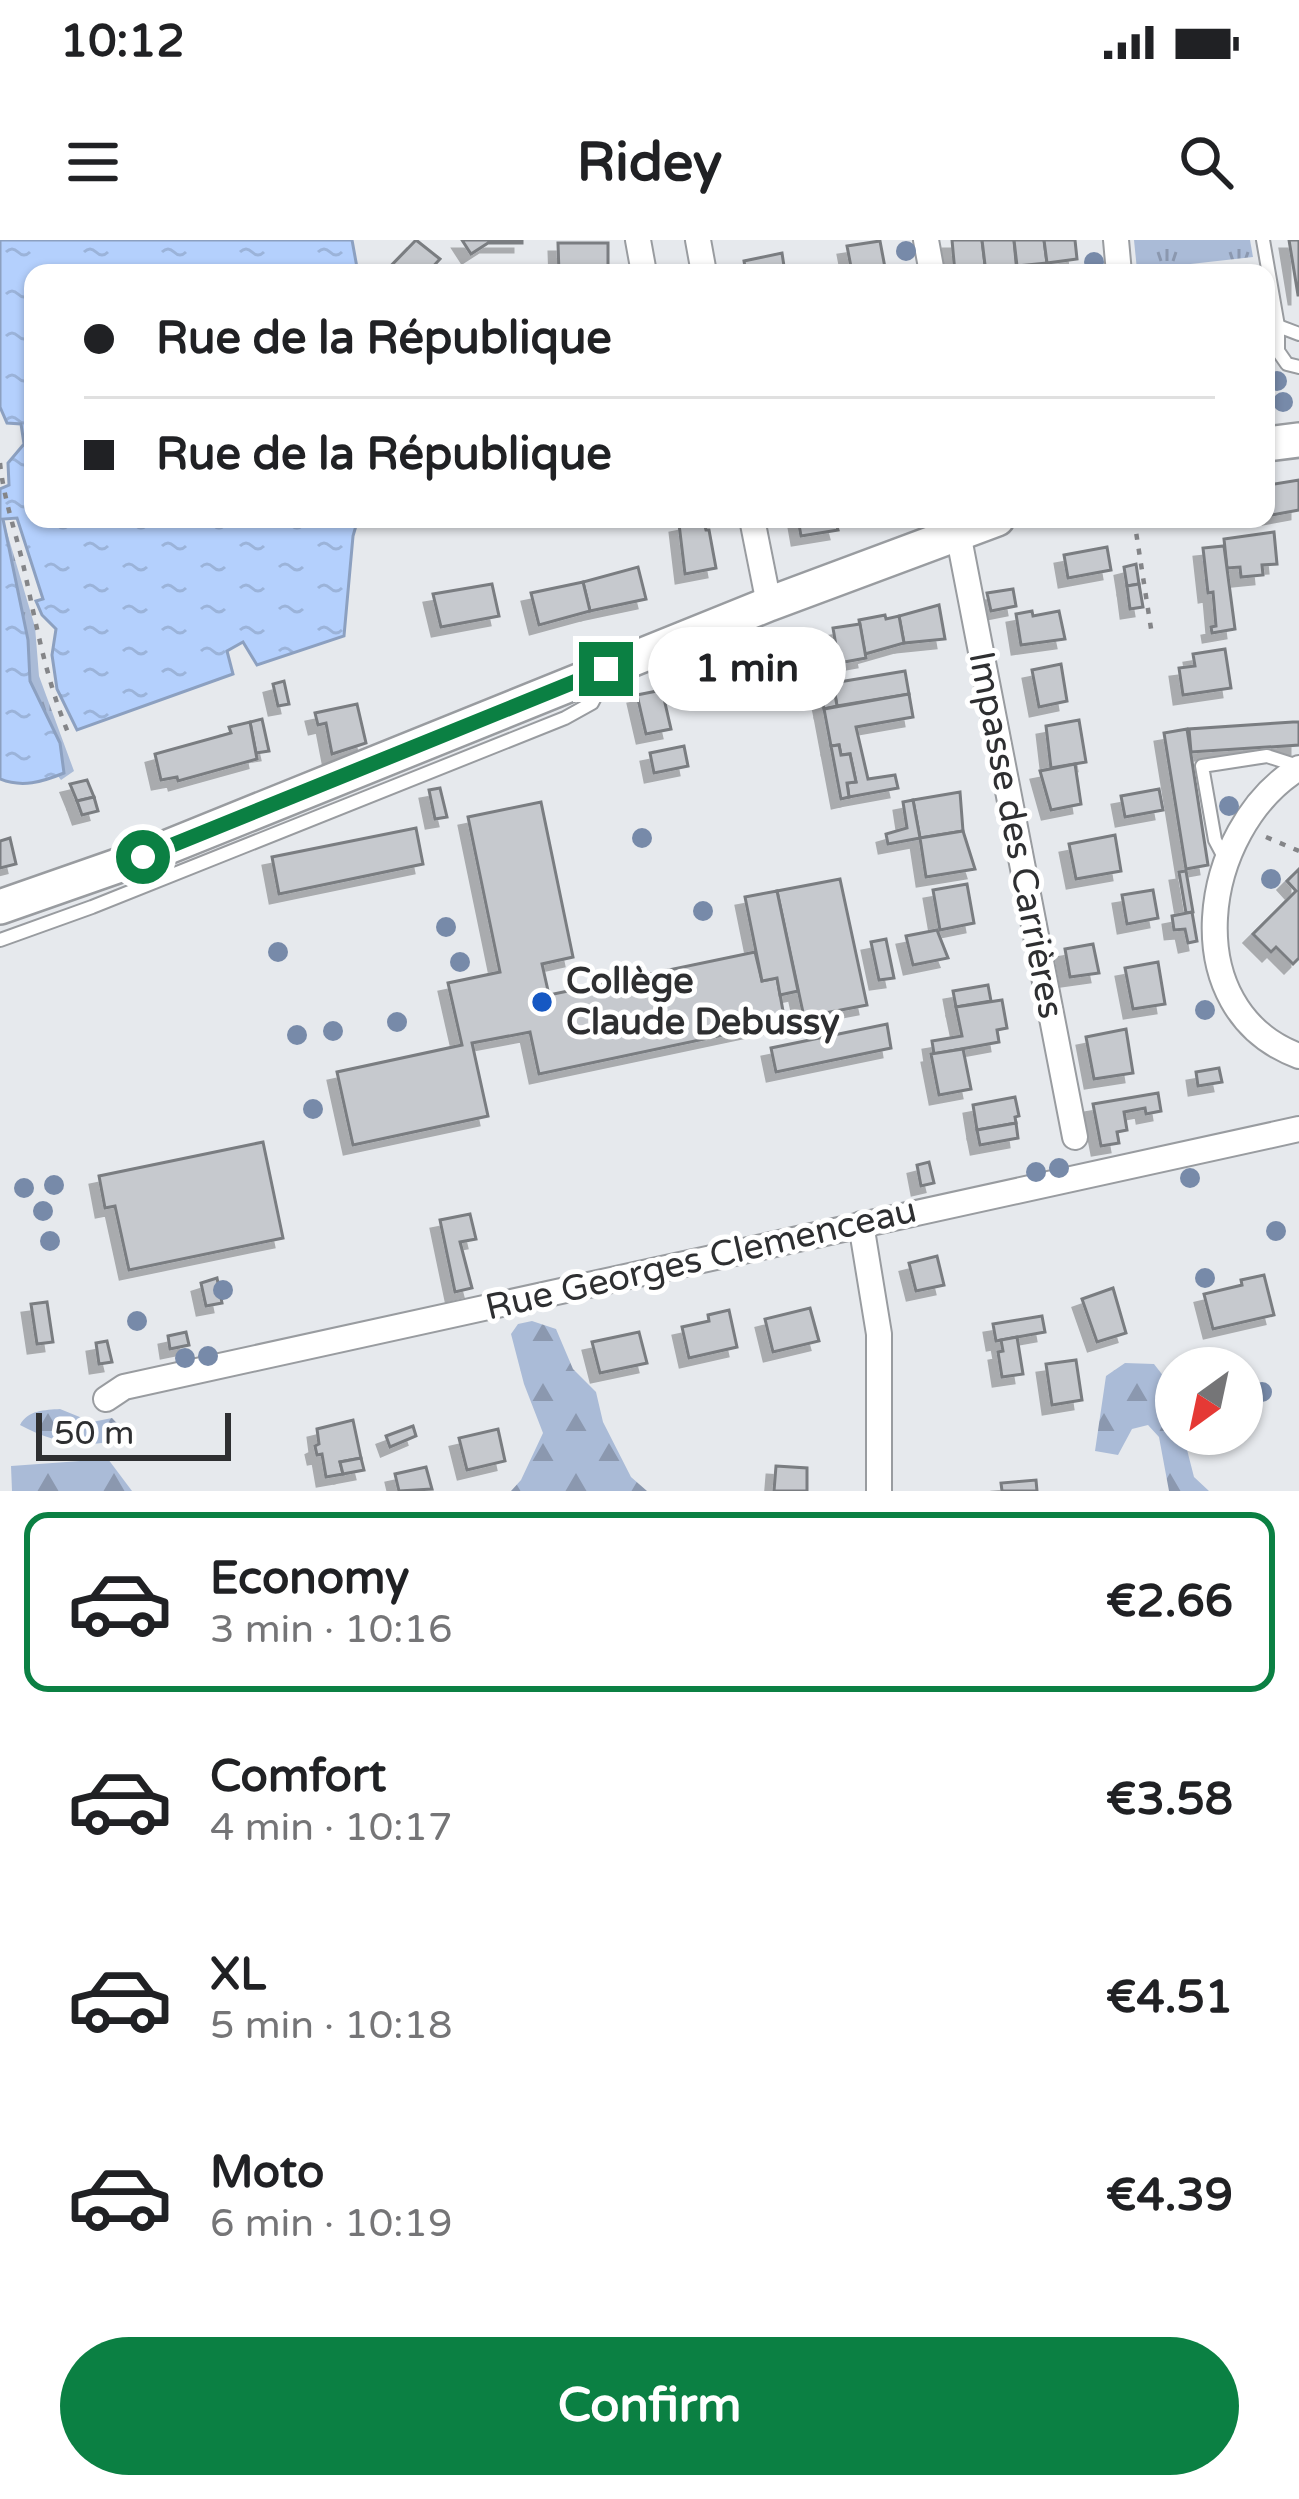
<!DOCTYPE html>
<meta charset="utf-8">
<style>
body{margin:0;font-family:"Varela Round",sans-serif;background:#f6f6f6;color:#202124;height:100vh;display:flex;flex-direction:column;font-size:45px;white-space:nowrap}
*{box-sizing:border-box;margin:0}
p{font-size:39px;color:#757577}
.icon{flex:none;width:66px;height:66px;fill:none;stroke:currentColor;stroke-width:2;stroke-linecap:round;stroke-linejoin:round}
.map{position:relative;height:1251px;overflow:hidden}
.details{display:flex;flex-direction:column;background:#fff;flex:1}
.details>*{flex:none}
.banner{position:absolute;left:24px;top:24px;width:1251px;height:264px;border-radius:24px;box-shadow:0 3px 9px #0004;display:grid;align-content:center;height:264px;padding:0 60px;background:#fff}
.needle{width:78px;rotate:213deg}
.controls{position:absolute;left:1155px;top:1107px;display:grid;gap:24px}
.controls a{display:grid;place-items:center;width:108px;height:108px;border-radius:50%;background:#fff;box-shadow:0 3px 9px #0004;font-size:60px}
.scale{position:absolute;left:36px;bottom:30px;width:195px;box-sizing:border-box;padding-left:12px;border:6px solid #2e2f31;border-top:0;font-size:33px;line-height:42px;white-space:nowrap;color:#2e2f31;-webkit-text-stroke:9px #fff;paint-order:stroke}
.end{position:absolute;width:54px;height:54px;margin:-27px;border:15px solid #0b8043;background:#fff;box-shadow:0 0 0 6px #fff}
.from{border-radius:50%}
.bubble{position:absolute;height:84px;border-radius:42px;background:#fff;box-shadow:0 3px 9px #0004;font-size:39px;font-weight:700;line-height:84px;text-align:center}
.banner b{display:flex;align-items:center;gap:42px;height:114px;font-size:45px}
.banner b+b{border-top:3px solid #e0e0e0}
.banner i{width:30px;height:30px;background:#202124}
ul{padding:21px 0 0;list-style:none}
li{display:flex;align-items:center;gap:36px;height:180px;margin:0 24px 18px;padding:0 36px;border:6px solid transparent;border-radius:24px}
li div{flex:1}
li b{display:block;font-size:45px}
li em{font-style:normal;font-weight:700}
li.current{border-color:#0b8043}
li>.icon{width:108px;height:108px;stroke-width:1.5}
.primary-button{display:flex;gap:24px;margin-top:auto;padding:24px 60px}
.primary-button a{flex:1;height:138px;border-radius:72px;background:#0b8043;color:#fff;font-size:48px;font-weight:700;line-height:138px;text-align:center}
.status{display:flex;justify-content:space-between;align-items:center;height:84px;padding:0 60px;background:#fff;direction:ltr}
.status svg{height:33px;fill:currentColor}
header{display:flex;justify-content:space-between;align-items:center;height:156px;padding:0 60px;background:#fff;font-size:54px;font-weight:700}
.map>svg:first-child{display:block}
.grass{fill:url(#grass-tufts)}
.forest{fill:url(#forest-firs)}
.water{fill:url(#water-ripples);stroke:#8ca0c0;stroke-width:3}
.building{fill:#c6c9ce;stroke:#7a7d81;stroke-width:3;filter:url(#shadow)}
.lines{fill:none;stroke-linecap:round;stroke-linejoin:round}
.lane-casing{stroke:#999ca0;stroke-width:16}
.street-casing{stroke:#999ca0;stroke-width:28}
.secondary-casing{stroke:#999ca0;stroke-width:38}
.path{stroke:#848588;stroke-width:4.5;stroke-dasharray:6 9;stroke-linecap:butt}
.lane{stroke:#fff;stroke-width:12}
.street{stroke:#fff;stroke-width:24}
.secondary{stroke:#fff;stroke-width:33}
.tree{fill:#778aa9}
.route{stroke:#0b8043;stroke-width:15}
.poi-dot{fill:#1658c3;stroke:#fff;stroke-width:4.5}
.labels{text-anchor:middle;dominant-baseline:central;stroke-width:10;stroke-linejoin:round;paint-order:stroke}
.street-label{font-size:36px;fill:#2e2f31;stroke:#fff}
.poi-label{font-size:36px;font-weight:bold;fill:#2e2f31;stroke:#fff;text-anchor:start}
</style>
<div class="status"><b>10:12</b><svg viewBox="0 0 49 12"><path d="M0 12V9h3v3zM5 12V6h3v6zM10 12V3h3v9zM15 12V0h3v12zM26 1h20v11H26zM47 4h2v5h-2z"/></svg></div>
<header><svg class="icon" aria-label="menu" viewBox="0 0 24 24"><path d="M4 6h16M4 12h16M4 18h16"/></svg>Ridey<svg class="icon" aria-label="search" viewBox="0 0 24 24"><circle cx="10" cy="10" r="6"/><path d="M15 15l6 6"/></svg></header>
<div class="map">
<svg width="1299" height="1251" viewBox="0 0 1299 1251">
<defs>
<pattern id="grass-tufts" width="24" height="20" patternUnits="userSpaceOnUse" patternTransform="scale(3)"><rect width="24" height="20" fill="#aabbd7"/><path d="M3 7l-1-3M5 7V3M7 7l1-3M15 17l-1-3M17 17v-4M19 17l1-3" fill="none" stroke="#8b98af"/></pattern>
<pattern id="forest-firs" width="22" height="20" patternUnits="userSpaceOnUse" patternTransform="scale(3)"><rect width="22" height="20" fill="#aabbd7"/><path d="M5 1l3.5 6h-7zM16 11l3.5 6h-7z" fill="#8b98af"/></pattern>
<pattern id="water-ripples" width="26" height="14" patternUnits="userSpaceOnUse" patternTransform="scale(3)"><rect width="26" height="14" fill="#b4d0fd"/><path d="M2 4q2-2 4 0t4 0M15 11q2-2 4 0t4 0" fill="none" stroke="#9bb3d9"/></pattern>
<filter id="shadow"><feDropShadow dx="-9" dy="9" stdDeviation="0" flood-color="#0004"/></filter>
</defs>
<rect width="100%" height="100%" fill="#e6e9ed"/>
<!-- grass -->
<g class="grass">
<path d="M1134,0H1250L1253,17L1137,30Z"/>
<path d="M3,279L35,387L39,436L74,531L61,540L52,528L22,438Z"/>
</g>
<!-- forest -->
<g class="forest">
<path d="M532,1081L556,1089L573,1129L596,1152L603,1182L631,1237L647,1251H511L521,1240L543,1193L524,1144L511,1094L518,1084Z"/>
<path d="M1125,1123L1154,1124L1175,1151L1176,1194H1183L1194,1237L1209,1251H1169L1159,1197L1148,1185L1132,1189L1118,1215L1095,1211L1106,1136Z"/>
<path d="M60,1169L92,1182L112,1178L128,1195C93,1212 53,1203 20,1185C28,1170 45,1170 60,1169Z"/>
<path d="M108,1219L132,1251H12L11,1226Z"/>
</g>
<!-- water -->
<path class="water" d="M0,0H352L358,33H33V279H358L353,296L344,396L257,425L243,402L227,411L233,434L77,490L57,449L52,415L56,389L42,375L36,361L43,359L17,278L3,279L28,400L30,441L60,503L64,533C42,542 22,548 0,539V249L9,245L8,223L24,204L21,184L7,183L0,167Z"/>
<!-- building -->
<g class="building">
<path d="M416,0L440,19L427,33H384Z"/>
<path d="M462,0H522V3H488L471,14Z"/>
<path d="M952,0H982L986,33H955Z"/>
<path d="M982,0H1014L1017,33H986Z"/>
<path d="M1014,0H1044L1047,23L1017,26Z"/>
<path d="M1044,0H1075L1077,19L1047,23Z"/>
<path d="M1289,0H1299V55H1298Z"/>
<path d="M880,1L886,33L852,32L847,6Z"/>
<path d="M558,3H608V31L559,33Z"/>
<path d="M782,13L785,33H746L744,21Z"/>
<path d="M1299,240V270L1272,275L1268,245Z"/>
<path d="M703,279L706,290H709L716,328L685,334L679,284Z"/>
<path d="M798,279H835L838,290L801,296Z"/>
<path d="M1274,292L1277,324L1262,325L1263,335L1241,337L1240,327L1227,328L1224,299Z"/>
<path d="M1224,306L1235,389L1212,393L1211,387L1216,386L1213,352L1208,353L1203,308Z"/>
<path d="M1107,307L1111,330L1068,338L1064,315Z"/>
<path d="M1136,324L1139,344L1127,346L1124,327Z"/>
<path d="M638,327L646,359L590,371L583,342Z"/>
<path d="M583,342L590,371L539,385L531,353Z"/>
<path d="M492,344L499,376L441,387L433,354Z"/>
<path d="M1139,344L1143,367L1130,369L1127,346Z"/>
<path d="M1013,349L1016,366L991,371L987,353Z"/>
<path d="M939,365L945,399L904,403L899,376Z"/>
<path d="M1032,371L1033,376L1059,371L1065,399L1021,405L1016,374Z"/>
<path d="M885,375L886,379L899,376L904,403L865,414L859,380Z"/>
<path d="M860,384L866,418L839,423L833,388Z"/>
<path d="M814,402L817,417L806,419L809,433L797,436L801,453L789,455L779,409Z"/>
<path d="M779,409L785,439L761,443L758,429L750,430L747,416Z"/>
<path d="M1225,409L1231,448L1183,455L1179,428L1195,426L1193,414Z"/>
<path d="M1061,424L1067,461L1039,467L1032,430Z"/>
<path d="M905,431L909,454L837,466L833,443Z"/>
<path d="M284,441L289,464L278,466L273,444Z"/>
<path d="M833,442L837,466L824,469L819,445Z"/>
<path d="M662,450L671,489L646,494L637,455Z"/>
<path d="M909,454L913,477L856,487L868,539L895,535L898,548L849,557L847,543L856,542L850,514L841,515L839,505L831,506L824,469Z"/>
<path d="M357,464L366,503L332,514L326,483L318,485L315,473Z"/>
<path d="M262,479L269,511L256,513L250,482Z"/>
<path d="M1079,480L1086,522L1051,528L1046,486Z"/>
<path d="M250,482L257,519L178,541L177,537L161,540L155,514L231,493L229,487Z"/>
<path d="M1293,482H1299V505L1191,512L1189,489Z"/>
<path d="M1187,489L1208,625L1186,629L1164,493Z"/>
<path d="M839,505L841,515L850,514L856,542L847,543L849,557L841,559L831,506Z"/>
<path d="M684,506L688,526L654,533L650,513Z"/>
<path d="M1075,524L1081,564L1051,570L1040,531Z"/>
<path d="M87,540L94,557L77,561L70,544Z"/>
<path d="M440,548L447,577L435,579L429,550Z"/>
<path d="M1159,549L1163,570L1125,577L1121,556Z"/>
<path d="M960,552L963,591L920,598L913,560Z"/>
<path d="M94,557L98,571L82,575L77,561Z"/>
<path d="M913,560L920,598L888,604L886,594L907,588L903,562Z"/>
<path d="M541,562L573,717L542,724L549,755L755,712L762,741L777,738L785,782L539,834L530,792L472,803L488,876L353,905L337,832L462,805L448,743L500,732L468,577Z"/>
<path d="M416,588L423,624L279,654L272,617Z"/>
<path d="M963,591L975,629L926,637L920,598Z"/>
<path d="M1115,595L1121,631L1076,639L1069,604Z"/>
<path d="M10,598L16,624L0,628V601Z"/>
<path d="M1299,629V718L1293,724L1276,707L1271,712L1253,694L1296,651L1287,641Z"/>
<path d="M1186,631L1193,672L1186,673L1179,632Z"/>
<path d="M840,639L867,765L804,777L777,651Z"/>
<path d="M967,644L974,683L940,690L933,650Z"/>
<path d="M1153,650L1158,678L1127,684L1122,655Z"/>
<path d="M777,651L798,751L780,755L777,738L762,741L745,657Z"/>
<path d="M1192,672L1197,701L1188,703L1185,689L1174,690L1172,676Z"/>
<path d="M937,690L948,718L913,725L906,696Z"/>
<path d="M886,699L894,738L879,740L871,702Z"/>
<path d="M1093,704L1099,733L1070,737L1065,709Z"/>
<path d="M1158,722L1165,764L1133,769L1125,728Z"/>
<path d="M988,745L991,761L956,767L953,751Z"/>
<path d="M1002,760L1007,788L997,790L999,802L934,814L932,801L962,796L956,767Z"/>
<path d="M887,784L891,808L776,832L771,808Z"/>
<path d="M1126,789L1133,833L1094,839L1086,797Z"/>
<path d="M963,809L971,849L939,855L931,814Z"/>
<path d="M1219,828L1222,842L1198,846L1196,832Z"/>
<path d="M1158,853L1161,871L1146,874L1145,868L1124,872L1127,890L1117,892L1119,903L1101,906L1093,864Z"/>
<path d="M1015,857L1019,876L1015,877L1016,883L977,890L973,865Z"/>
<path d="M1016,883L1018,898L980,905L977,890Z"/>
<path d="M263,902L283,998L129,1030L115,966L105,968L99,936Z"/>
<path d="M929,922L934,943L921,946L917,925Z"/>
<path d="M470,974L476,999L460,1002L472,1048L455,1052L440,980Z"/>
<path d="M937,1016L944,1045L916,1051L909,1023Z"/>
<path d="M1264,1035L1274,1075L1213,1089L1204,1054L1242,1045L1241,1040Z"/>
<path d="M217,1038L222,1063L206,1066L201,1043Z"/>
<path d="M1113,1048L1126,1093L1097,1102L1082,1059Z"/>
<path d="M47,1062L53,1102L37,1104L31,1064Z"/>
<path d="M810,1068L819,1101L773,1112L765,1079Z"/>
<path d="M729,1070L737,1107L689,1118L682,1087L709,1081L708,1075Z"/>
<path d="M1042,1076L1045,1092L996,1101L993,1084Z"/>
<path d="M186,1092L189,1105L170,1109L168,1096Z"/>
<path d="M639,1092L647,1123L600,1133L592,1102Z"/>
<path d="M1017,1097L1023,1134L1002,1137L998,1112L1003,1111L1001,1100Z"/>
<path d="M107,1101L112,1122L99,1124L96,1103Z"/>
<path d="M1076,1120L1082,1160L1052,1165L1046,1124Z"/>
<path d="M353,1180L361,1218L340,1222L343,1234L326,1237L322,1214L317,1215L315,1206L319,1204L317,1189Z"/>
<path d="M413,1186L416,1196L390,1207L386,1196Z"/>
<path d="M498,1189L505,1221L467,1230L459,1198Z"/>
<path d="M361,1218L364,1230L343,1234L340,1222Z"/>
<path d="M776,1226L807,1228V1251H774Z"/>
<path d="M426,1227L432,1249L399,1251L395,1234Z"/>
<path d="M1036,1240L1037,1251H1002L1001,1243Z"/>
</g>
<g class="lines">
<defs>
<g id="lane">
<path d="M1263,0L1278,86V111L1287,124L1299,127"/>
<path d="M1278,86L1299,94"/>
<path d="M1225,619L1215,600L1202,526L1267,516L1298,526"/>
<path d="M0,700L92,667L565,478L592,463L604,440"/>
</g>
<g id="street">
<path d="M638,0L644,33"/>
<path d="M698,0L704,33"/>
<path d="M926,0L932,33"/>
<path d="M1116,0L1119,33"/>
<path d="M752,279L769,364"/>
<path d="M958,293L1075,897"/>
<path d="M1299,528C1200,589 1174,770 1299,816"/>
<path d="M861,984L879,1094V1251"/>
<path d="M106,1159L124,1147L1299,889"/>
</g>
<g id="secondary">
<path d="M1266,204L1299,200"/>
<path d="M0,667L143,617L769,364L997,279"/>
</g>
</defs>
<!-- lane casing -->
<use href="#lane" class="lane-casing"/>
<!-- street casing -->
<use href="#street" class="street-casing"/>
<!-- secondary casing -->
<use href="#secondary" class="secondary-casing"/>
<!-- path -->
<g class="path">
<path d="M0,223C4,262 17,295 25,333C37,389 47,442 69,495"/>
<path d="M1134,279L1152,395"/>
<path d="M1266,597L1299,611"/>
</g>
<!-- lane -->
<use href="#lane" class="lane"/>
<!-- street -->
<use href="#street" class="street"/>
<!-- secondary -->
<use href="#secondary" class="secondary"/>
</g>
<!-- trees -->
<g class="tree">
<circle cx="906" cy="11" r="10"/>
<circle cx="1094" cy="22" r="10"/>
<circle cx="1277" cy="141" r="10"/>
<circle cx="1283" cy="162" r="10"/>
<circle cx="1229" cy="566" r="10"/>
<circle cx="642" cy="598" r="10"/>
<circle cx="1271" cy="639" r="10"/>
<circle cx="703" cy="671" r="10"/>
<circle cx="446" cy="687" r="10"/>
<circle cx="278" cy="712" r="10"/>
<circle cx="460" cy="722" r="10"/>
<circle cx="1205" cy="770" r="10"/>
<circle cx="397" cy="782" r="10"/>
<circle cx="333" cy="791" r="10"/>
<circle cx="297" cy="795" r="10"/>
<circle cx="313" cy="869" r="10"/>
<circle cx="1059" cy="928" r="10"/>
<circle cx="1036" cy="932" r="10"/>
<circle cx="1190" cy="938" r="10"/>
<circle cx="54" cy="945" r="10"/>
<circle cx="24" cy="948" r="10"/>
<circle cx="43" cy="971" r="10"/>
<circle cx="1276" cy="991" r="10"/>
<circle cx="50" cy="1001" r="10"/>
<circle cx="1205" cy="1038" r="10"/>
<circle cx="223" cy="1050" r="10"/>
<circle cx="137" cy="1081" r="10"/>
<circle cx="208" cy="1116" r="10"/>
<circle cx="185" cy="1118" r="10"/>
<circle cx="1262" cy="1152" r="10"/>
</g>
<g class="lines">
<!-- route -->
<path class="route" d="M143,617L606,429"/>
</g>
<!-- markers -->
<circle class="poi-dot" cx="542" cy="762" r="12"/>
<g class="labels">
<!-- street labels -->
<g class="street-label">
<text transform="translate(1016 595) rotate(79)">Impasse des Carrières</text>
<text transform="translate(701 1019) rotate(-13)">Rue Georges Clemenceau</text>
</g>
<!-- poi labels -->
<g class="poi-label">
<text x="566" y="741">Collège<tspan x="566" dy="41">Claude Debussy</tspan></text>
</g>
</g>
</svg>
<div class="controls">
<a><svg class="needle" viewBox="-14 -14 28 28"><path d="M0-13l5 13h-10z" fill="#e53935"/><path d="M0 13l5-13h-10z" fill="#757577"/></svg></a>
</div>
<div class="scale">50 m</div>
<i class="end from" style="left:143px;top:617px"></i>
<i class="end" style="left:606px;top:429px"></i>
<div class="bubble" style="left:648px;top:387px;width:198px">1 min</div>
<div class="banner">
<b><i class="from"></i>Rue de la République</b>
<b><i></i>Rue de la République</b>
</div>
</div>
<section class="details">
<ul>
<li class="current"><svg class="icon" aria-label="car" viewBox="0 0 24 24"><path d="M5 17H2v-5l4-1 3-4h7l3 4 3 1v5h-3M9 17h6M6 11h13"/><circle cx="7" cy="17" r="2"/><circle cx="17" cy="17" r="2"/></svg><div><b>Economy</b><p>3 min · 10:16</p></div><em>€2.66</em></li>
<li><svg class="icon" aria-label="car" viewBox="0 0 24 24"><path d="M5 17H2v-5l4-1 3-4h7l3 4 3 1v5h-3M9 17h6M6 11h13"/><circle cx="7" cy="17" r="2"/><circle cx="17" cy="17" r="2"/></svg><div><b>Comfort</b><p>4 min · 10:17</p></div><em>€3.58</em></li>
<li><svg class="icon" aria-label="car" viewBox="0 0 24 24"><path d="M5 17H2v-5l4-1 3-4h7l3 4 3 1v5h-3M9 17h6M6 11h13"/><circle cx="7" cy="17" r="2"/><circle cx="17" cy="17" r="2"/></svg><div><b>XL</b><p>5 min · 10:18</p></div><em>€4.51</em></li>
<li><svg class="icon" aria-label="car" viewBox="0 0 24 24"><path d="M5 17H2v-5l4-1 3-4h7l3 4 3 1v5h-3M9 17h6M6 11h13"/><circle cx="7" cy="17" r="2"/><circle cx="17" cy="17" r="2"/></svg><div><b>Moto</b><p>6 min · 10:19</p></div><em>€4.39</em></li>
</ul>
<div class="primary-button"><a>Confirm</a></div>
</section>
